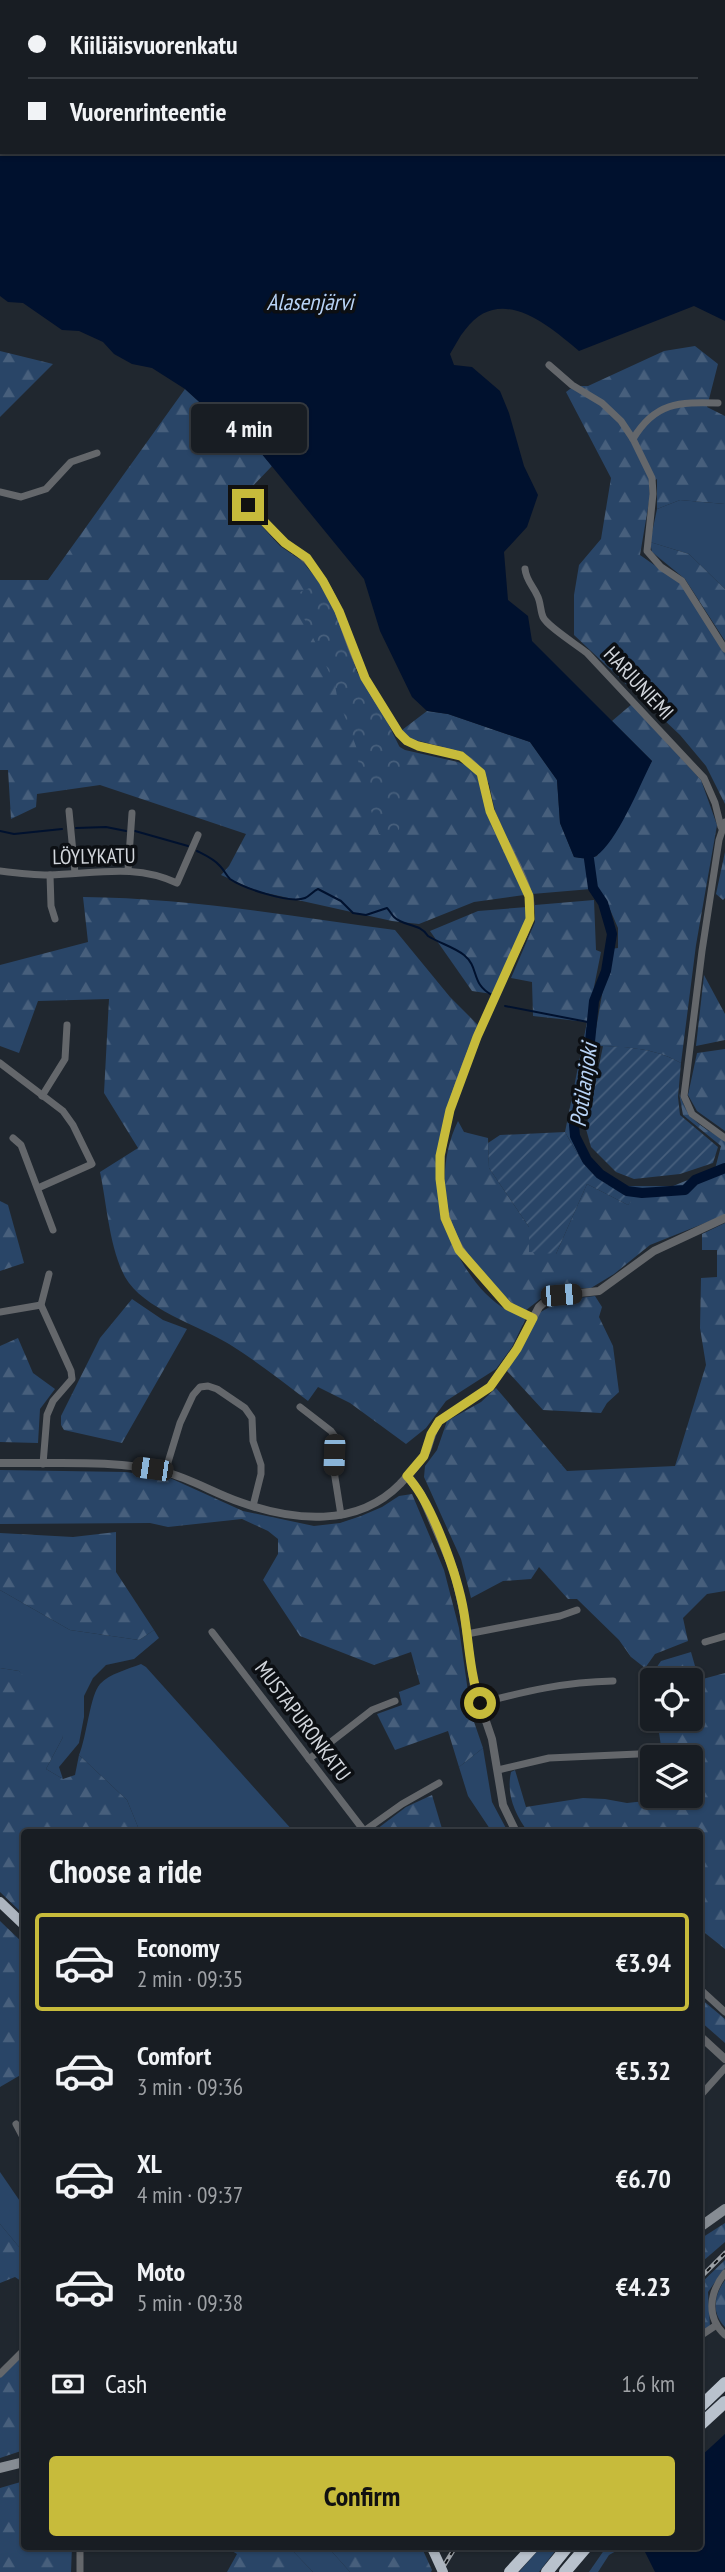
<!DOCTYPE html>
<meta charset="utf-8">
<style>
body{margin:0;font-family:"PT Sans Narrow",sans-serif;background:#252a30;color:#f1f3f6;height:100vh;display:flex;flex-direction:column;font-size:26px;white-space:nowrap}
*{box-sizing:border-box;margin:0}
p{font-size:23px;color:#9fa2a6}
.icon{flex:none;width:38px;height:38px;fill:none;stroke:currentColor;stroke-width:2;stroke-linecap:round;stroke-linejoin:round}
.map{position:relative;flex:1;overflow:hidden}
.panel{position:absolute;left:21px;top:1829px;width:682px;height:721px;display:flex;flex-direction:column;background:#181d23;border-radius:7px;box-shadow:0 2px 5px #0004,0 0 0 2px #363b41}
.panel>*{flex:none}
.top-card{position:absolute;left:0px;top:0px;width:726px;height:154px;box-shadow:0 2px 5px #0004,0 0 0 2px #363b41;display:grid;align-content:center;height:154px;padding:0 28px;background:#181d23}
.controls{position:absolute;left:640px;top:1668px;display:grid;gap:14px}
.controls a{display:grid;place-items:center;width:63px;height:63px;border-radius:7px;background:#181d23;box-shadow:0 2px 5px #0004,0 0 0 2px #363b41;font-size:35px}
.end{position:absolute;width:32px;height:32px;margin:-16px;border:9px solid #c7bb3b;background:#111;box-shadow:0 0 0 4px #111}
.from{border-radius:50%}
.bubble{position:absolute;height:49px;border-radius:7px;background:#181d23;box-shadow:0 2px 5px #0004,0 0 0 2px #363b41;font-size:23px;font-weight:600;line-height:49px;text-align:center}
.car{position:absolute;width:21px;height:42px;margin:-21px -10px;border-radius:9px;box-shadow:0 0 5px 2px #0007;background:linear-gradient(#222 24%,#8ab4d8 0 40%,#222 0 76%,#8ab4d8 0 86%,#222 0)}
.top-card b{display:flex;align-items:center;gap:24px;height:66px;font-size:26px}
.top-card b+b{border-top:2px solid #363b41}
.top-card i{width:18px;height:18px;background:#f1f3f6}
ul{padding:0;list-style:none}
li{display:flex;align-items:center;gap:21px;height:98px;margin:0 14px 10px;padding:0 14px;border:4px solid transparent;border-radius:7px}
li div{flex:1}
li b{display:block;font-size:26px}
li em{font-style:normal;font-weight:600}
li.current{border-color:#c7bb3b}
li>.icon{width:63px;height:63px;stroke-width:1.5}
h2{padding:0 28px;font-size:32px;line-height:84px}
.pay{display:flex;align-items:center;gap:18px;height:77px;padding:0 28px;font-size:26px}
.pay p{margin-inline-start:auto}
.button{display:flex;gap:14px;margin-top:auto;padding:14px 28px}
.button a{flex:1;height:80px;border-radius:7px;background:#c7bb3b;color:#111;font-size:28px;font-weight:600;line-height:80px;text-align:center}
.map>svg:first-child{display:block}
.grass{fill:#294567}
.forest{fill:url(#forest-firs)}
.park{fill:url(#park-crowns)}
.garden{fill:url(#garden-furrows)}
.water{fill:#00112e}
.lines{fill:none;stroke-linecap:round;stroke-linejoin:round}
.stream{stroke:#00112e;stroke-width:2}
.river{stroke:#00112e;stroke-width:10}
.minor{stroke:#64676b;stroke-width:7}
.tertiary{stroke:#64676b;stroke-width:8}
.secondary{stroke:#868c93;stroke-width:10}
.trunk{stroke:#adb5bf;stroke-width:10}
.motorway{stroke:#b9c2cd;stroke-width:12}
.rail-casing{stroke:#9ba0a6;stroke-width:4.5}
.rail{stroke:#0c0f13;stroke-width:2;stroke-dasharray:5;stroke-linecap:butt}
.trunk-bridge{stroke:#adb5bf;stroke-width:10}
.route{stroke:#c7bb3b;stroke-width:9}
.labels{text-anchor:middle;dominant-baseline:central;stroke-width:7;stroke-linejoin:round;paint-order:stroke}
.street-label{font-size:21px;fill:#d2d6dc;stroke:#0c0f13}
.water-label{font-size:23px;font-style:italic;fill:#b8d3f6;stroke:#0c0f13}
</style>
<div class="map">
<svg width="725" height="2572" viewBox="0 0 725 2572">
<defs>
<pattern id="forest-firs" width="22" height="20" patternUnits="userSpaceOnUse" patternTransform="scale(1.75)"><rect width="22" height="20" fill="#294567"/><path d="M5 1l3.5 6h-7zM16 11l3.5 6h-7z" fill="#475f7c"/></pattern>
<pattern id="park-crowns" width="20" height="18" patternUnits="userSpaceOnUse" patternTransform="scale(1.75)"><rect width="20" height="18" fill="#294567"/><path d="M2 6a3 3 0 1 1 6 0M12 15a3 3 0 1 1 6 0" fill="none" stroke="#475f7c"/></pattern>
<pattern id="garden-furrows" width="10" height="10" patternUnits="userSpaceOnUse" patternTransform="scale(1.75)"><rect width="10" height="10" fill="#294567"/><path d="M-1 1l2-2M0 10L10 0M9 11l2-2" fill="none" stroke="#475f7c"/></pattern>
</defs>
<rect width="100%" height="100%" fill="#20272f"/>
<!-- grass -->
<g class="grass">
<path d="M680,500L725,504V589L689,554L650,542L657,509Z"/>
<path d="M0,1590L70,1630L139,1640L154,1630L159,1638L134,1659L106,1665L93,1678L84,1696V1717L79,1743L59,1767L63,1779L46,1769L63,1737L19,1671L0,1668Z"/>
<path d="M141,1664L146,1667L294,1832H140L127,1800L79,1755C87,1736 90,1695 100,1684C109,1674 128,1669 141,1664Z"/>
<path d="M483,1748L492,1802L508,1832H492L468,1796L459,1767Z"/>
<path d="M0,2172L24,2207V2253L0,2224Z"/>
<path d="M288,2546H327L350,2572H313Z"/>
<path d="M542,2546H559L539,2572H519Z"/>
</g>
<!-- forest -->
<g class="forest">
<path d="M695,346L718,364L707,407L725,416V504L680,500L657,509V479L649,484L650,496L640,555L680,583L725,653V804L706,766L680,735L574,635V595L579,565L601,539L611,478L566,392L574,386H588L664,351Z"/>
<path d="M0,351L53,364L0,417Z"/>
<path d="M185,389L218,419L252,442L272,466L248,491L263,512L258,522L280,546L302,561L320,583L331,600L339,631L360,680L398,746L405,750L458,762L471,767L477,775L488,812L524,895L474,902L419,924L392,921L257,891L221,875L229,866L246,834L100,785L37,794L36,807L11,819L8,770H0V580H48Z"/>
<path d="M650,542L689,554L725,589V641L685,579L652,552Z"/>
<path d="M632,704L701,780L717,825L696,945L681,1063C653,1047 625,1047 593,1046L610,949L618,948V928L605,898L596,887L591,858L597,856L652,761L612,721Z"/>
<path d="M427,711L448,714L530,742L557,780L560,823L574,857L588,859L591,889L532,894L495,811L489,784L482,771L463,752L415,740L409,738L402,730Z"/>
<path d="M725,852V898L723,900L716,894Z"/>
<path d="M83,897C188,898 291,916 395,930L450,997L479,1026C463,1052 458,1083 452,1113C448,1135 440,1159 439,1181C437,1224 468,1289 507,1310C513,1313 520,1315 526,1318L512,1347L496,1369L446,1401L426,1428L406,1444L350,1403L318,1387L308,1401C282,1381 256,1361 229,1344C198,1325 143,1309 125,1277C109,1246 107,1205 100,1172L138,1148L104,1093L109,999L38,1001L19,1053L0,1046V965L88,942Z"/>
<path d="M594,900L596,950L601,952L587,1022L593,1024L573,1124L583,1153L616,1186H673L715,1169L721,1146L683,1115L679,1093C689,1121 700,1126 725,1140V1215L650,1245L614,1274L591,1288L553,1289L525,1311C509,1303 501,1292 489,1279C480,1269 467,1258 461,1246C441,1207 439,1160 458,1121L464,1132L488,1138L489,1168L529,1227L556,1254L587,1184L628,1205L633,1197C591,1180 587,1170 565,1132L587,1022L533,1016L532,982L511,978L535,922V905Z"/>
<path d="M527,907L526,921L492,994L472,991L430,931L478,911Z"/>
<path d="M704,975L725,1014V1040L696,1046Z"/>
<path d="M725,1049V1131L697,1111L688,1095L697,1053Z"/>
<path d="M0,1201L8,1205L24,1263L0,1271Z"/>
<path d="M725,1223V1591L707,1594L683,1618L688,1641L655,1654L645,1668L631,1657L619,1640L577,1599H568L539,1567L531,1579L503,1581L471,1598L461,1559L424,1477L425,1466L437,1450L447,1421L481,1402L496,1388L567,1471L675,1466L706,1365L700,1328L701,1278L717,1277V1250H702V1234Z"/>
<path d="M595,1296L602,1307L599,1317L613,1346L619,1392L607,1403L601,1413L543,1410L507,1371L539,1313L562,1300Z"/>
<path d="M132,1299L163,1320L187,1329L122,1443L64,1430L61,1425V1416L100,1338Z"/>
<path d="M18,1338L33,1373L55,1389L40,1409L38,1443L0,1442V1346Z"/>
<path d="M0,1470L126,1472L170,1478L243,1511L314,1526L340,1523L361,1516L382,1507L399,1496L412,1494L444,1570L459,1628L471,1713L483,1748L459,1767L448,1731L395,1750L377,1714L402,1705L399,1692L420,1684L411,1652L374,1665L300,1636L263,1580L278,1554V1539L268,1531L242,1519L168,1527L150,1523L0,1524Z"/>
<path d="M116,1532V1572L154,1630L139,1640L70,1630L0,1590V1533L73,1537Z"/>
<path d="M691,1652L699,1680L725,1673V1949L700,1929V1832H528C515,1814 506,1795 511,1772L515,1770L526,1807L583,1798L605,1799L627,1803L691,1796V1757H669V1746H661L657,1719L691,1718V1680H653V1710L647,1681L661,1661Z"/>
<path d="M0,1668L19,1671L56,1712L63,1737L46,1769L63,1779L75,1775L79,1755L127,1800L140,1832H24V1915L0,1892Z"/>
<path d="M432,1795L443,1832H373L406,1807Z"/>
<path d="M0,1921L24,1944V2073L0,2087Z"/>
<path d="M700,1998L725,2019V2043L700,2021Z"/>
<path d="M725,2223V2242L703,2261L700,2239Z"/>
<path d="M0,2224L24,2253V2283L15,2277L0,2283Z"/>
<path d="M725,2260V2268L708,2292L710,2327L700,2334V2284Z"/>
<path d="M725,2280V2327C711,2313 714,2295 725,2280Z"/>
<path d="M24,2355V2450L0,2458V2376Z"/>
<path d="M24,2481V2546H72L71,2572H0V2488Z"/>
<path d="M224,2546H288L313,2572H227L237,2554Z"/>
<path d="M327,2546H421L432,2570L431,2572H350Z"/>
<path d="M607,2546H625L609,2555L598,2572H589Z"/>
</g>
<!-- park -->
<path class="park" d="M312,587L334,604L357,672L380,707L402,752L405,797L398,835L379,834L360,778L357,749L337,696L335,685L296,601L300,592Z"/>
<!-- garden -->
<g class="garden">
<path d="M603,1046C631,1047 656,1049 681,1063L678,1097L680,1115L718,1147L713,1163L680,1174L634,1179L616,1172L591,1147L586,1129Z"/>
<path d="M565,1132C587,1171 592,1180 634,1197L628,1205L587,1184L556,1254L529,1252V1227L489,1168L488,1143L500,1135Z"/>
</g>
<!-- water -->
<g class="water">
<path d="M125,0H725V321L694,306L579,351C548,325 500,283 465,330C459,337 455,346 450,354L454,365L472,367L500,391L509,413L524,466L538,495L527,527L504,552L508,600L528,616L532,641L652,761C640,785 617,842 596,856C590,860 581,858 574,857L560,823L557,780L530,742L448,714L427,711L412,697L380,631L364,579L252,442L218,419L185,389L152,368L132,364L114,354L103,342L79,331L62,330L23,303L8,302L0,296V46L2,152H724V2Z"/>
<path d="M725,2434V2572H655L642,2546H700V2457Z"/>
</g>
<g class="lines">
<!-- stream -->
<g class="stream">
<path d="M76,828L106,827L126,831"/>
<path d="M0,831L14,834L62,829"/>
<path d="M135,831L188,846"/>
<path d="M197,851C205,855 214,859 220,866C224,870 226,875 230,879C243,888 290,904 305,898C310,896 313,891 318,889L341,901L353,913L366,915L387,908C390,911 391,914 394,917C404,927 420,923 428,936C439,943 454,947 464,955C480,968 470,983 492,995"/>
<path d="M505,1006L593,1023"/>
</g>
<!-- river -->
<path class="river" d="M589,859L593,888L603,903L612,934L606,971L594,1001L588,1062L574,1125L575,1136L587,1160L600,1174L627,1191L642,1193L685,1190L695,1180L725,1168"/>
<!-- minor -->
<g class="minor">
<path d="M549,365L572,385L602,403L621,421L633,439L652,478L653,494L647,551L661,567L682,581L725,649"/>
<path d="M633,439C655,402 679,402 718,403"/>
<path d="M0,492L21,497L46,489L71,462L97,453"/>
<path d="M248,505C261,517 271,533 285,543C302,556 309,561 322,579C338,603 344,631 355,657C366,683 381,707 397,730C413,753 441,745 463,757C471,761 478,768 482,776C487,787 485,800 490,811C502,840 522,867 530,898C535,921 520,941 511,962C472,1051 397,1179 474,1267C494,1290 503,1306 533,1318"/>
<path d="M525,569C526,580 533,586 537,595C541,602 540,610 543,617C547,626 577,645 587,653L704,778L715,803L721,827"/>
<path d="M69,811L75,873"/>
<path d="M725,822L719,840L702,951L684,1096L692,1114L725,1138"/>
<path d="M128,870L132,813"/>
<path d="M0,871C16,873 33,875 49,875C94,874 135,863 177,883L198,835"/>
<path d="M50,875L51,906L55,919"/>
<path d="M0,1063L63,1111L73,1125L92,1164L38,1188"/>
<path d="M42,1096L65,1059L67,1025"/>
<path d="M13,1138L21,1145L53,1230"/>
<path d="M0,1312L41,1305"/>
<path d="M300,1407L331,1431L336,1438L334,1471L341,1515"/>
<path d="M43,1464L47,1415L53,1401L72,1379L71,1371L41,1305L49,1274"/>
<path d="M165,1472L180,1423L193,1395L200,1387L208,1386L217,1389L245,1408L252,1418L253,1441L261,1465V1474L253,1506"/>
<path d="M212,1632L365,1832"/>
<path d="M467,1634L560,1616L577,1610"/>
<path d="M705,1642L725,1636"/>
<path d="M480,1703C527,1691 564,1682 613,1681"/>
<path d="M309,1759L372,1710L395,1701"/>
<path d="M498,1770L549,1758L660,1753"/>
<path d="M364,1831L402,1804L439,1783"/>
<path d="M700,1989L725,2012"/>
<path d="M700,2096L725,2068"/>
<path d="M16,2124L24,2139"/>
<path d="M725,2273C709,2293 706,2317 725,2335"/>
<path d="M700,2336L715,2326"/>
<path d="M0,2374L24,2350"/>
<path d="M80,2572V2546"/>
</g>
<!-- tertiary -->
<g class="tertiary">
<path d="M0,1463C51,1464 116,1459 165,1472C192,1479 214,1493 240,1502C293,1521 357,1528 400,1484C409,1474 422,1462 427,1450C431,1439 432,1430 439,1421L490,1387L517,1348L539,1307L548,1299L561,1295L599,1291L654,1251L725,1218"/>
<path d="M407,1476L421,1494L454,1571L464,1614L474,1686L492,1739L503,1805L516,1832"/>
<path d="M700,2036L725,2059"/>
</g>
<!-- secondary -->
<g class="secondary">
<path d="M700,2227L725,2209"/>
<path d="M0,2468L24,2462"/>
</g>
<!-- trunk -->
<path class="trunk" d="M0,1902L24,1925"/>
<!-- motorway -->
<g class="motorway">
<path d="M700,2407L725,2383"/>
<path d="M700,2425L725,2402"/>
<path d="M510,2572L534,2546"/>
<path d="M547,2572L568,2546"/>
<path d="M565,2572L587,2546"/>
</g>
<defs>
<g id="rail">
<path d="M700,2278L725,2253"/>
<path d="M440,2572L456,2546"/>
</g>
</defs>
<!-- rail casing -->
<use href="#rail" class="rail-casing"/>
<!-- rail -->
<use href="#rail" class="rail"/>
<!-- trunk-bridge -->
<path class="trunk-bridge" d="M432,2548L443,2572"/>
</g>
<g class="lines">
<!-- route -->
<path class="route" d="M248,505L285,543L307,558L323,581L339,611L365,678L399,733L407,741L418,746L461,756L481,773L490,811L529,896L530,919L477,1037L450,1110L440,1156V1179L445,1218L459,1250L508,1306L533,1318L517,1349L490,1387L439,1421L431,1434L424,1456L407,1476C432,1502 458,1577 464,1613C469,1643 470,1674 480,1703"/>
</g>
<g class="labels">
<!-- street labels -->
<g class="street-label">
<text transform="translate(639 683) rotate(47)">HARJUNIEMI</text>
<text transform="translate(94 856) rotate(-1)">LÖYLYKATU</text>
<text transform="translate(303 1721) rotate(53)">MUSTAPURONKATU</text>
</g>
<!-- water labels -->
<g class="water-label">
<text x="310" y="301">Alasenjärvi</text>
<text transform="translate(583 1085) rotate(-82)">Potilanjoki</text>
</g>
</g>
</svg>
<div class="controls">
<a><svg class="icon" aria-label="locate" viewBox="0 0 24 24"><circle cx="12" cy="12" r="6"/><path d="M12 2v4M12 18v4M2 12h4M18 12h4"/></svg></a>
<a><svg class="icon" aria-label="layers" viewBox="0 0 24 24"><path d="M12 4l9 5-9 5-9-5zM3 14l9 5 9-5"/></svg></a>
</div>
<i class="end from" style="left:480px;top:1703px"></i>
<i class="end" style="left:248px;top:505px"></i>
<div class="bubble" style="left:191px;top:404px;width:116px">4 min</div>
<i class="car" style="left:561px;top:1295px;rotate:85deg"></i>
<i class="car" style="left:334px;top:1455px;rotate:182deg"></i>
<i class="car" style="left:152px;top:1469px;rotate:278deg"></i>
<div class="top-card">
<b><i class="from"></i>Kiiliäisvuorenkatu</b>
<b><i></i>Vuorenrinteentie</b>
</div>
<section class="panel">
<h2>Choose a ride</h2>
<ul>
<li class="current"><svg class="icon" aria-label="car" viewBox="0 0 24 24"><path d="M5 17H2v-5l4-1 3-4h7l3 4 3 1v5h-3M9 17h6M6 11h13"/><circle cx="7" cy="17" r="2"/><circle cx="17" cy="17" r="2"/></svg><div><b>Economy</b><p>2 min · 09:35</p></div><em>€3.94</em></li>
<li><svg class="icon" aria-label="car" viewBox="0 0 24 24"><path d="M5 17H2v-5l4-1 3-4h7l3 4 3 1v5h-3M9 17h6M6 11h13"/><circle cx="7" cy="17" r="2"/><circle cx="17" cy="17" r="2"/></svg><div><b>Comfort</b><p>3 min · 09:36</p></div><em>€5.32</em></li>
<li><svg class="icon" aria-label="car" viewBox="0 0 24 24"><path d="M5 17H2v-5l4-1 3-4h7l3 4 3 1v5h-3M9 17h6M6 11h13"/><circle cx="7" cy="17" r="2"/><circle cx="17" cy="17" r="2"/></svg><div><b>XL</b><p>4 min · 09:37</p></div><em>€6.70</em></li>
<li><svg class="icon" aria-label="car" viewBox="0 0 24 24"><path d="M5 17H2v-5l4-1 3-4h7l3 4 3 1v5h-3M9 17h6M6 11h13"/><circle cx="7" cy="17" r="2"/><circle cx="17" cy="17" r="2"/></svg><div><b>Moto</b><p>5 min · 09:38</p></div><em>€4.23</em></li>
</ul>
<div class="pay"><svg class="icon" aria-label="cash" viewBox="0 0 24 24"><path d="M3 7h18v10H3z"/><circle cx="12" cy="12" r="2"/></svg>Cash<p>1.6 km</p></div>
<div class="button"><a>Confirm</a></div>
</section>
</div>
